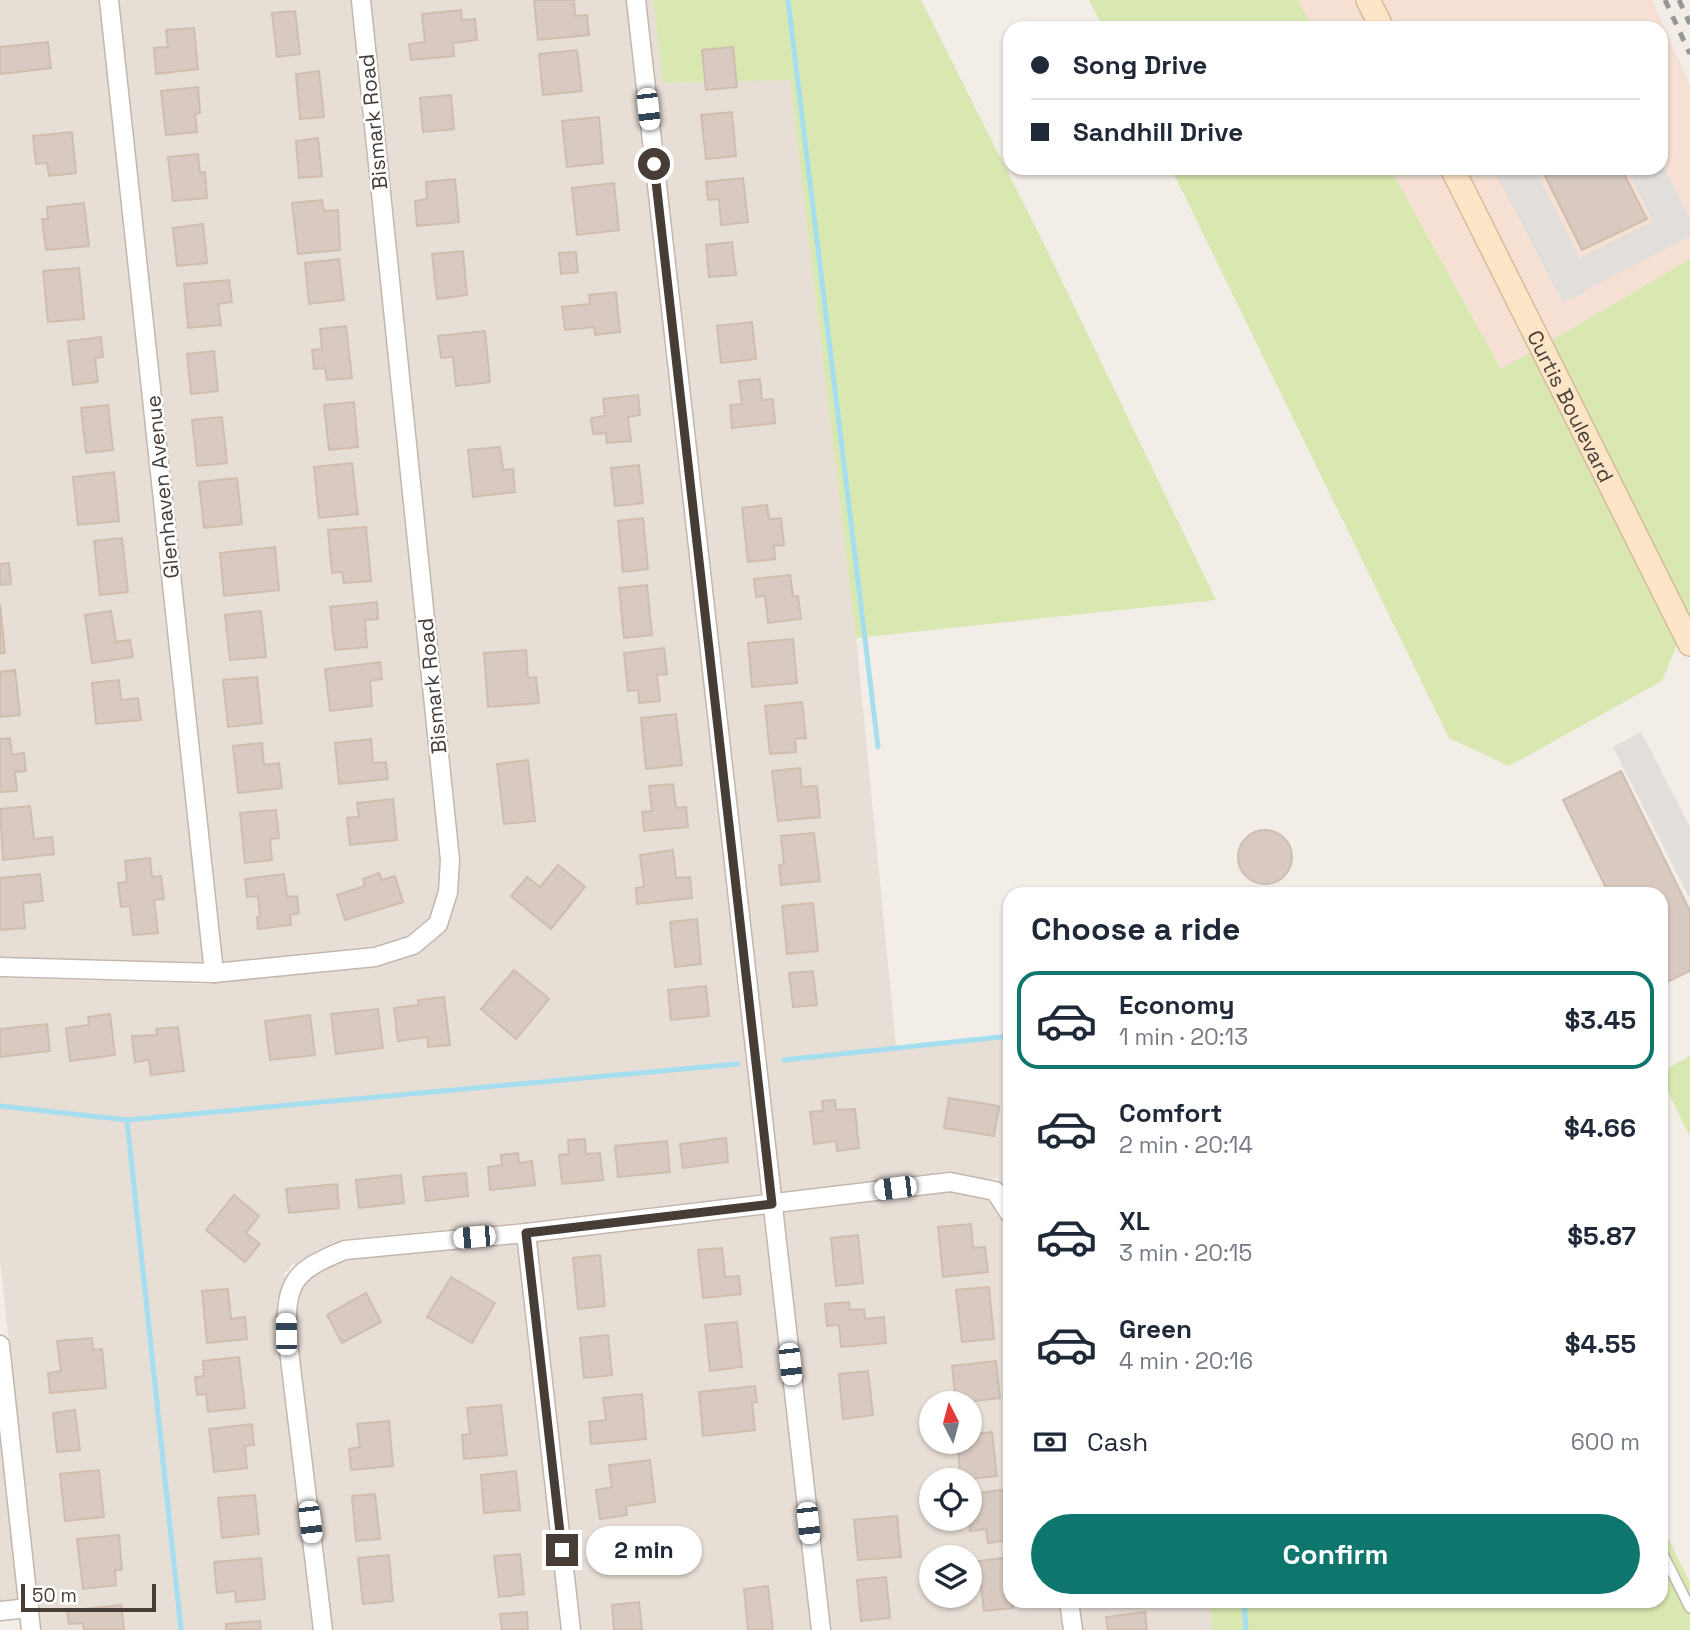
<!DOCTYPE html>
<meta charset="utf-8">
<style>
body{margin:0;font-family:"Space Grotesk",sans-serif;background:#f2f2f3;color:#1f2937;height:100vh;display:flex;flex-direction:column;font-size:26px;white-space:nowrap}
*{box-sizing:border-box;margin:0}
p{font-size:23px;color:#747a83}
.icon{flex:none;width:38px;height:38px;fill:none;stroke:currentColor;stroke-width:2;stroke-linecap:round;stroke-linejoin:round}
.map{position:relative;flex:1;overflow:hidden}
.details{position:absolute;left:1003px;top:887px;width:665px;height:721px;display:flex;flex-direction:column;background:#fff;border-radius:21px;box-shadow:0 2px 5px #0004}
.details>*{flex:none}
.guide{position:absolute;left:1003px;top:21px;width:665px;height:154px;border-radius:21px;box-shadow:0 2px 5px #0004;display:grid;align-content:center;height:154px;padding:0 28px;background:#fff}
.needle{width:46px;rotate:354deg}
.fabs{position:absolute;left:919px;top:1391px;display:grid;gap:14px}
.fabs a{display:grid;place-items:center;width:63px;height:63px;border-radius:50%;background:#fff;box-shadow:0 2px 5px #0004;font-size:35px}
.scale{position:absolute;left:21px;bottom:18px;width:135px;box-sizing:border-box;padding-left:7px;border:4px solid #463d36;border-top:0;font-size:19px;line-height:24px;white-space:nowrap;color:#463d36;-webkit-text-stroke:5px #fff;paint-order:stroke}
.end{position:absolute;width:32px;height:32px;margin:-16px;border:9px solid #463d36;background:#fff;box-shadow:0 0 0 4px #fff}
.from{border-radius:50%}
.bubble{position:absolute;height:49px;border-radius:24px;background:#fff;box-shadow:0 2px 5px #0004;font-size:23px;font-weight:600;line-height:49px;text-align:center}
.car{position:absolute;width:21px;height:42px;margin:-21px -10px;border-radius:9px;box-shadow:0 0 5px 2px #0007;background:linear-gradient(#fff 24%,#345 0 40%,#fff 0 76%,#345 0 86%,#fff 0)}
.guide b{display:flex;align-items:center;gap:24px;height:66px;font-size:26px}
.guide b+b{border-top:2px solid #e0e1e3}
.guide i{width:18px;height:18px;background:#1f2937}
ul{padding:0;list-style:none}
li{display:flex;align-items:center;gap:21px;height:98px;margin:0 14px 10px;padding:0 14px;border:4px solid transparent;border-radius:21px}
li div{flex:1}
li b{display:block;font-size:26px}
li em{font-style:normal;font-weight:600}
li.current{border-color:#0f766e}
li>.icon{width:63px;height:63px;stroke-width:1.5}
h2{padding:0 28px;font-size:32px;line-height:84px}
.pay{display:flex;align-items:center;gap:18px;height:77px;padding:0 28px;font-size:26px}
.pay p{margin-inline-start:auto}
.primary-button{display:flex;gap:14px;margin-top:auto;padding:14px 28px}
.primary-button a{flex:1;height:80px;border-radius:42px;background:#0f766e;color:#fff;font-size:28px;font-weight:600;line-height:80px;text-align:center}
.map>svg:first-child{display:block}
.residential{fill:#e7ded6;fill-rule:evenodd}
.commercial{fill:#f5e0d3}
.green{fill:#d9e7b1}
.parking{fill:#e2dedc}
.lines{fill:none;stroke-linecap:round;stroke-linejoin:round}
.stream{stroke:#a5dfef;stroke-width:5}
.building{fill:#d8cac0;stroke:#cfbdb0;stroke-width:2}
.lane-casing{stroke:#c2b6ad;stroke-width:12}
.street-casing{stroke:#c2b6ad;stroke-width:21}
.secondary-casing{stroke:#d5ba9b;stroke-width:26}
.lane{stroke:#fff;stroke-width:9}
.street{stroke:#fff;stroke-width:18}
.secondary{stroke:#fde5c8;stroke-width:23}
.rail{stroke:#969696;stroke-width:5;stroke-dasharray:9 9;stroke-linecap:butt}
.route{stroke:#463d36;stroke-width:9}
.labels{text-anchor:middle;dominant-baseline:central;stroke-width:5;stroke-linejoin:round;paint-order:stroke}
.street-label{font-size:21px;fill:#463d36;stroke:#fff}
</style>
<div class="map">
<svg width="1690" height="1630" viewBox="0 0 1690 1630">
<rect width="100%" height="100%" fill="#f3ede7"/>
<!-- residential -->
<g class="residential">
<path d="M0,0H100L203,962L0,957Z"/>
<path d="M119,0H351L441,859L439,890L430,918L409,935L374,946L222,962Z"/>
<path d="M370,0H626L762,1194L525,1222L344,1239L317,1250L295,1265L292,1263L289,1270L284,1273L286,1277L277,1299V1335L314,1630H40L0,1260V978L206,984L376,967L419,953L443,933L457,893L459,859Z"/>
<path d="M645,0H653L663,83L790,79L856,638L896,1046L1010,1034V1196L1005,1189V1183L1000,1182L997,1177L992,1180L949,1171L781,1192Z"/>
<path d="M950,1192L990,1201L1010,1231V1601H1060L1063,1630H830L783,1213ZM931,1404H970V1442H931ZM931,1480H970V1519H931ZM931,1558H970V1596H931Z"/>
<path d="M765,1215L811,1630H581L536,1242Z"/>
<path d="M518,1244L562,1630H333L296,1334L295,1305L304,1284L324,1269L347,1260Z"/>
<path d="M0,1431L18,1599L0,1601Z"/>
<path d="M1079,1601H1210L1213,1630H1082Z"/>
</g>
<!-- commercial -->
<g class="commercial">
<path d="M1298,0H1357L1371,28H1313Z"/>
<path d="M1378,0H1652L1690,85V259L1549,342L1462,168H1661V28H1392Z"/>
<path d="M1390,168H1441L1533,351L1502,370Z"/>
</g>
<!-- green -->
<g class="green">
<path d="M653,0H921L1045,246L1216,600L856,638L790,80L663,83Z"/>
<path d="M1089,0H1298L1313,28H1103Z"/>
<path d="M1171,168H1390L1501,369L1533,351L1678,642L1662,681L1509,766L1449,738Z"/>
<path d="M1690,259V623L1549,342Z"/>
<path d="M1690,1056V1137L1661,1077V1072Z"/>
<path d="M1661,1523L1690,1583V1630H1213L1210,1601H1661Z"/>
</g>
<!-- parking -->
<g class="parking">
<path d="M1661,162L1690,219V236L1563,303L1493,168H1534L1580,258L1653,221L1626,168H1661Z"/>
<path d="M1641,732L1690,827V899L1613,747Z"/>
</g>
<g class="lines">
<!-- stream -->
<g class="stream">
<path d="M788,0L878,747"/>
<path d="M784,1060L1010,1036"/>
<path d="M0,1106L127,1120L737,1064"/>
<path d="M127,1120L181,1630"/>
<path d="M1244,1601L1246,1630"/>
</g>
</g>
<!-- building -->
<g class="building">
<path d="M534,0H574L575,16L587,15L589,35L538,40Z"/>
<path d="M461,10L462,20L475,19L477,40L453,43L454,56L411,60L409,44L425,42L422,14Z"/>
<path d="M295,11L300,54L277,57L272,13Z"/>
<path d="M194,28L198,69L156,74L154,48L168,47L166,30Z"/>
<path d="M48,42L51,68L0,74V47Z"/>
<path d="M733,47L737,87L706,90L702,50Z"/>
<path d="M577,50L582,91L543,95L539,54Z"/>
<path d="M319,71L324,117L300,119L296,74Z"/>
<path d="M198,87L200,113L195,114L197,132L166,135L161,91Z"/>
<path d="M451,95L454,129L423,132L420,98Z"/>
<path d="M732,112L736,156L706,159L701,115Z"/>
<path d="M599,117L603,163L567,167L562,121Z"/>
<path d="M72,132L76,173L49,176L47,163L36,164L33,136Z"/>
<path d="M318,138L322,176L299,178L296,141Z"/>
<path d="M198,154L200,173L205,172L207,198L173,201L168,157Z"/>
<path d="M1541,168H1621L1647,219L1582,250Z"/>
<path d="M743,178L748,222L721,225L719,199L708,200L706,182Z"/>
<path d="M455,179L459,222L417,226L415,201L427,199L426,182Z"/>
<path d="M614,183L619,230L577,235L572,188Z"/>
<path d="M322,200L324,211L338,210L340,250L298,254L292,203Z"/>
<path d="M84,203L89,246L46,250L42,219H48L47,207Z"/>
<path d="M203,224L207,263L177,266L173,228Z"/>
<path d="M732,242L736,275L709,277L706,245Z"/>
<path d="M463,251L467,295L437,299L432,254Z"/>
<path d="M576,252L578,272L561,274L559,253Z"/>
<path d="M339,259L344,300L309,304L305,263Z"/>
<path d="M79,268L84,319L48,322L43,271Z"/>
<path d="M229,280L232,302L218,304L221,325L188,328L184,284Z"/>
<path d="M616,292L620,332L595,335L594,327L565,330L562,307L590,304L589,295Z"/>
<path d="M752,322L756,359L721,363L717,326Z"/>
<path d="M346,326L352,378L327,380L325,368L314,369L312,350L322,349L320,329Z"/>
<path d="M485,331L490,382L456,386L453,357L441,358L438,336Z"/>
<path d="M101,337L103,357L95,358L98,382L73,385L68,341Z"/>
<path d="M214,351L218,391L191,394L187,354Z"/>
<path d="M760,379L762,400L773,399L775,423L732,428L730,405L742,404L739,381Z"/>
<path d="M638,395L640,415L628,417L631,441L607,443L606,433L593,434L591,418L605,416L603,399Z"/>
<path d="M354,402L358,447L329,450L324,405Z"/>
<path d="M108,405L113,450L86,453L81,408Z"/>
<path d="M222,417L227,463L197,466L192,420Z"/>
<path d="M500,447L503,470L513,469L515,492L473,497L468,450Z"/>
<path d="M352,463L358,514L319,518L314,467Z"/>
<path d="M639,465L643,503L615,506L611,468Z"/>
<path d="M114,472L119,521L78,525L73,477Z"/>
<path d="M237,478L242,524L204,528L199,482Z"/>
<path d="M767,505L769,519L781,518L784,545L774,546L775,559L748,562L742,508Z"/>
<path d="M643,518L648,569L623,572L618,521Z"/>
<path d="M366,527L371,581L344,583L342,572L332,573L328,530Z"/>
<path d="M122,538L128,592L100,595L94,541Z"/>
<path d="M275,547L279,590L224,596L220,553Z"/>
<path d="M9,563L11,584L0,585V564Z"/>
<path d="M790,575L793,596H798L801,619L768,623L765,596L756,597L754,579Z"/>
<path d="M647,585L652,635L624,638L619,588Z"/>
<path d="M377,602L378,619L365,620L367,647L335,650L330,607Z"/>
<path d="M0,604L5,653H0Z"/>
<path d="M111,611L116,642L130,640L133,657L92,663L85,615Z"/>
<path d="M261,611L266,657L230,660L225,615Z"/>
<path d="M793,639L797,683L752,687L748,643Z"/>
<path d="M664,648L667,674L657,675L660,701L639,703L638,690L628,691L624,653Z"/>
<path d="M526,650L528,678L536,677L539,703L488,707L484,653Z"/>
<path d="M380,662L382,679L370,681L372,706L330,711L325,669Z"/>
<path d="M15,670L20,715L0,717V672Z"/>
<path d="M257,677L262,723L228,727L223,680Z"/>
<path d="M119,680L121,700L138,698L141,720L96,724L92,683Z"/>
<path d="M802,702L806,738L795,739L796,752L770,754L765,706Z"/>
<path d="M676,714L682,765L646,769L641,718Z"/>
<path d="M10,738L12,755L24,753L26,771L15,772L17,791L0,792V739Z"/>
<path d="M371,739L373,763L386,762L388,779L339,784L335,743Z"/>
<path d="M262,743L264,765L279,763L282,788L238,793L233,746Z"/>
<path d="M528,760L535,821L504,824L497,764Z"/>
<path d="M800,768L802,787L817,786L820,817L778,821L772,771Z"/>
<path d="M1621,771L1690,911V971L1661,985V894H1609L1563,800Z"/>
<path d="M673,784L676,808L686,807L688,827L644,831L642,812L652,811L649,786Z"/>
<path d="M393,799L397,840L350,845L347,818L359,817L357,803Z"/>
<path d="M30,806L34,839L52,837L54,854L3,860L0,809Z"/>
<path d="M276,810L279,838L270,839L272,860L245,863L240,813Z"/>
<circle cx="1265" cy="857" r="27"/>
<path d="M814,833L820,881L781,885L779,865L784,864L781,836Z"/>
<path d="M673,850L676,878L690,877L692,898L637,904L636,888L644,887L640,855Z"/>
<path d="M150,858L152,877L161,876L164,899L154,900L158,933L133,935L130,906L121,907L118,883L127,882L125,861Z"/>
<path d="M558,865L585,887L551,929L511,896L527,877L540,887Z"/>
<path d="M379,873L382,880L395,876L403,902L345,920L337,895L365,886L363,879Z"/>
<path d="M40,874L43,901L23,903L25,928L0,930V878Z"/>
<path d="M284,874L287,897L297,896L299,913L290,915L291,925L258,929L257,917H260L258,896L247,897L245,879Z"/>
<path d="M813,903L818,951L787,954L782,906Z"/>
<path d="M697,919L701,964L675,967L670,922Z"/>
<path d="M514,970L549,999L516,1039L481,1009Z"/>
<path d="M813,971L817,1005L793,1007L789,973Z"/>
<path d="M706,986L709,1016L671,1020L668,990Z"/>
<path d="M444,997L450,1045L428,1047L427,1037L398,1041L394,1008L419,1005L418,1000Z"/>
<path d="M378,1009L383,1048L336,1054L331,1014Z"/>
<path d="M110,1014L115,1055L70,1061L66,1028L89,1025L88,1017Z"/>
<path d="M310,1015L315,1055L270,1060L265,1021Z"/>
<path d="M47,1024L50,1051L0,1057V1029Z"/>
<path d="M178,1027L184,1071L151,1075L149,1060L135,1062L132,1036L157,1035L156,1029Z"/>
<path d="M949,1098L999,1106L994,1136L944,1128Z"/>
<path d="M835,1100L836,1110L855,1109L859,1148L837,1151L836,1141L814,1144L810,1112L823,1111L822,1101Z"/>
<path d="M726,1138L728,1162L683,1168L680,1144Z"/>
<path d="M585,1139L586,1154L600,1153L603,1180L562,1184L559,1155L569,1154L568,1140Z"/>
<path d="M667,1141L670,1172L618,1177L615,1146Z"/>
<path d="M518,1153L519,1163L532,1161L535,1185L490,1190L488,1167L502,1165L501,1155Z"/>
<path d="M466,1173L468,1196L426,1201L423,1177Z"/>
<path d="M401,1175L404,1203L359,1208L356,1180Z"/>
<path d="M337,1184L339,1208L289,1213L286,1189Z"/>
<path d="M234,1195L259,1216L246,1233L260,1244L245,1262L206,1230Z"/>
<path d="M971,1224L973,1248L985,1247L988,1272L943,1277L938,1227Z"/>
<path d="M858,1235L863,1283L836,1286L831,1238Z"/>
<path d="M722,1248L725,1277L739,1276L741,1294L703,1298L698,1250Z"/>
<path d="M600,1255L605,1306L578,1309L573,1258Z"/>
<path d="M451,1277L495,1303L472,1343L427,1317Z"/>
<path d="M989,1287L994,1339L962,1342L956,1290Z"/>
<path d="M228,1289L231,1319L245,1317L247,1339L207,1343L202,1291Z"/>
<path d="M366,1293L381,1322L342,1343L327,1315Z"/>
<path d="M849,1302L850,1310L864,1309L865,1319L884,1317L886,1343L841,1347L839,1325L827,1326L825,1304Z"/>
<path d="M737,1322L742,1367L710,1371L705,1325Z"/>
<path d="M608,1335L612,1375L584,1378L580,1338Z"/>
<path d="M92,1338L93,1350L102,1349L106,1388L50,1393L48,1373L61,1371L57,1341Z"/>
<path d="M239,1357L245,1408L208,1412L206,1394L197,1395L195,1377L204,1376L203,1361Z"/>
<path d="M996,1361L1000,1398L956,1403L952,1366Z"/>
<path d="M868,1371L873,1415L843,1419L839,1374Z"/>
<path d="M755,1386L757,1402L752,1403L755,1430L703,1436L699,1392Z"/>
<path d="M642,1394L646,1439L591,1444L589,1422L606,1420L603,1398Z"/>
<path d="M501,1405L507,1455L464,1459L462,1435L470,1434L467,1408Z"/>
<path d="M75,1410L80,1450L57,1452L53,1413Z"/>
<path d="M389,1421L393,1466L351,1470L349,1449L360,1447L357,1424Z"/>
<path d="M252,1424L254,1445L245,1446L247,1468L214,1472L209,1429Z"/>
<path d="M992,1432L997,1476L961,1480L957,1442H970V1435Z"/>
<path d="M650,1460L655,1502L626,1506L627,1515L600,1519L596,1490L612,1487L609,1465Z"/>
<path d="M99,1470L104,1517L65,1521L60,1474Z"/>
<path d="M516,1471L520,1510L484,1513L481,1475Z"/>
<path d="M1010,1489V1540L988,1543L986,1529L970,1531V1494Z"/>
<path d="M375,1494L380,1539L356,1541L352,1496Z"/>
<path d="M255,1495L259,1534L222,1538L218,1498Z"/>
<path d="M897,1516L901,1557L858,1560L854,1520Z"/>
<path d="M119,1535L122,1570H115L116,1585L83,1589L77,1539Z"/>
<path d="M520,1554L524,1594L499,1597L494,1556Z"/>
<path d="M389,1555L393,1601L363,1604L358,1558Z"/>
<path d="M1010,1557V1601H1012L1013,1608L984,1611L978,1561Z"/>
<path d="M261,1558L265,1599L236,1602L235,1591L217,1593L214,1562Z"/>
<path d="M886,1577L890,1618L861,1621L857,1580Z"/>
<path d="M768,1586L773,1630H748L744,1589Z"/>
<path d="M639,1602L642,1630H614L612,1605Z"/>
<path d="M121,1605L124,1630H84L83,1623L69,1624L67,1611Z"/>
<path d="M527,1612L528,1630H502L500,1614Z"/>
<path d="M1145,1612L1147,1630H1108L1106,1617Z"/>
<path d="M260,1621L261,1630H226V1624Z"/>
</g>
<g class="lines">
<defs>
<path id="lane" d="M1661,1550L1690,1608"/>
<g id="street">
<path d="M109,0L214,973"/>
<path d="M636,0L821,1630"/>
<path d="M0,967L214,973L375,957L413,945L438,924L448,892L450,860L361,0"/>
<path d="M526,1233L571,1630"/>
<path d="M0,1345L31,1630"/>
<path d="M1069,1601L1073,1630"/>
<path d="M0,1611L29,1608"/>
<path d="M323,1630L287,1334C285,1281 295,1270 345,1250L526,1233L950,1182L995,1191L1010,1214"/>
</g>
<g id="secondary">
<path d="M1368,0L1382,28"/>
<path id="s1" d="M1452,168L1690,644"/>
</g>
</defs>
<!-- lane casing -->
<use href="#lane" class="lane-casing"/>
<!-- street casing -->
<use href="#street" class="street-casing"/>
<!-- secondary casing -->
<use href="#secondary" class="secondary-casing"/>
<!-- lane -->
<use href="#lane" class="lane"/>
<!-- street -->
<use href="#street" class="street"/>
<!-- secondary -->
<use href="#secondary" class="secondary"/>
<!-- rail -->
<g class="rail">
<path d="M1665,0L1690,54"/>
<path d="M1679,0L1690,24"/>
</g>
</g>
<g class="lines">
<!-- route -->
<path class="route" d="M562,1550L526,1233L772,1204L654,164"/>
</g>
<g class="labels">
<!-- street labels -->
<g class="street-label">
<text transform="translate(373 122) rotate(-96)">Bismark Road</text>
<text stroke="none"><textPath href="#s1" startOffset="266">Curtis Boulevard</textPath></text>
<text transform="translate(162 487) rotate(-96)">Glenhaven Avenue</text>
<text transform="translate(432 686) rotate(-96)">Bismark Road</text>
</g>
</g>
</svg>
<div class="fabs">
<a><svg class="needle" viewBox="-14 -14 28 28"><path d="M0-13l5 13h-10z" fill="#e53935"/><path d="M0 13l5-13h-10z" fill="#747a83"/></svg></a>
<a><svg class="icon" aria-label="locate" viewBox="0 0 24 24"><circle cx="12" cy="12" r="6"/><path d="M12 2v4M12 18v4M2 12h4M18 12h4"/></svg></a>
<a><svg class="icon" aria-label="layers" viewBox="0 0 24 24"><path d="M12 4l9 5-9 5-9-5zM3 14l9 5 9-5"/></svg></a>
</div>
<div class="scale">50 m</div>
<i class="end from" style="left:654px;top:164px"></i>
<i class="end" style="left:562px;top:1550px"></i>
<div class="bubble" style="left:586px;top:1526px;width:116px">2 min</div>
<i class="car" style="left:648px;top:109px;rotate:174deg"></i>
<i class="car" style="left:895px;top:1188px;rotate:263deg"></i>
<i class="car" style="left:474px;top:1237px;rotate:265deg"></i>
<i class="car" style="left:286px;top:1334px;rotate:359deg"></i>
<i class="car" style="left:790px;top:1364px;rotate:174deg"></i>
<i class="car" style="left:310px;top:1522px;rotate:173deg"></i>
<i class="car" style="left:808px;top:1523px;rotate:174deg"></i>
<div class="guide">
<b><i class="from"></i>Song Drive</b>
<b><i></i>Sandhill Drive</b>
</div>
<section class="details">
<h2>Choose a ride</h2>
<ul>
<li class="current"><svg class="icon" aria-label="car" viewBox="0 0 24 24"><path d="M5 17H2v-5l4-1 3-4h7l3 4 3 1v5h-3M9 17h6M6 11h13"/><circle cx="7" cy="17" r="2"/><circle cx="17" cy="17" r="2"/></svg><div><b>Economy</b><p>1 min · 20:13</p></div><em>$3.45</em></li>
<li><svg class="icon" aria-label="car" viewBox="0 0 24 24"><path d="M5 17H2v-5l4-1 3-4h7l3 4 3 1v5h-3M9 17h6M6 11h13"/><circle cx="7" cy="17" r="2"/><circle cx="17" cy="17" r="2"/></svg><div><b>Comfort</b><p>2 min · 20:14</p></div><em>$4.66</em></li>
<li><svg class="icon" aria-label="car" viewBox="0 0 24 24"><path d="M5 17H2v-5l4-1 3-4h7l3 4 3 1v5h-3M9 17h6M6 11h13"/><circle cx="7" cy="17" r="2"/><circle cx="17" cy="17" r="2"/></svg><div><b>XL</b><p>3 min · 20:15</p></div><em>$5.87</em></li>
<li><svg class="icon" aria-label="car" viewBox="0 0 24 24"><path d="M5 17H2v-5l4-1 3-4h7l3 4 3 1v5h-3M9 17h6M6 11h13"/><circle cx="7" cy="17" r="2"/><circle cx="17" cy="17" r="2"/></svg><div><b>Green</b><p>4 min · 20:16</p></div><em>$4.55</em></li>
</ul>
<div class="pay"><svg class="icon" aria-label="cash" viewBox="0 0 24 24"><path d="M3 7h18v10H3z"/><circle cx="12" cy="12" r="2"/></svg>Cash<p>600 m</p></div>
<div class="primary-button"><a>Confirm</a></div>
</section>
</div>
